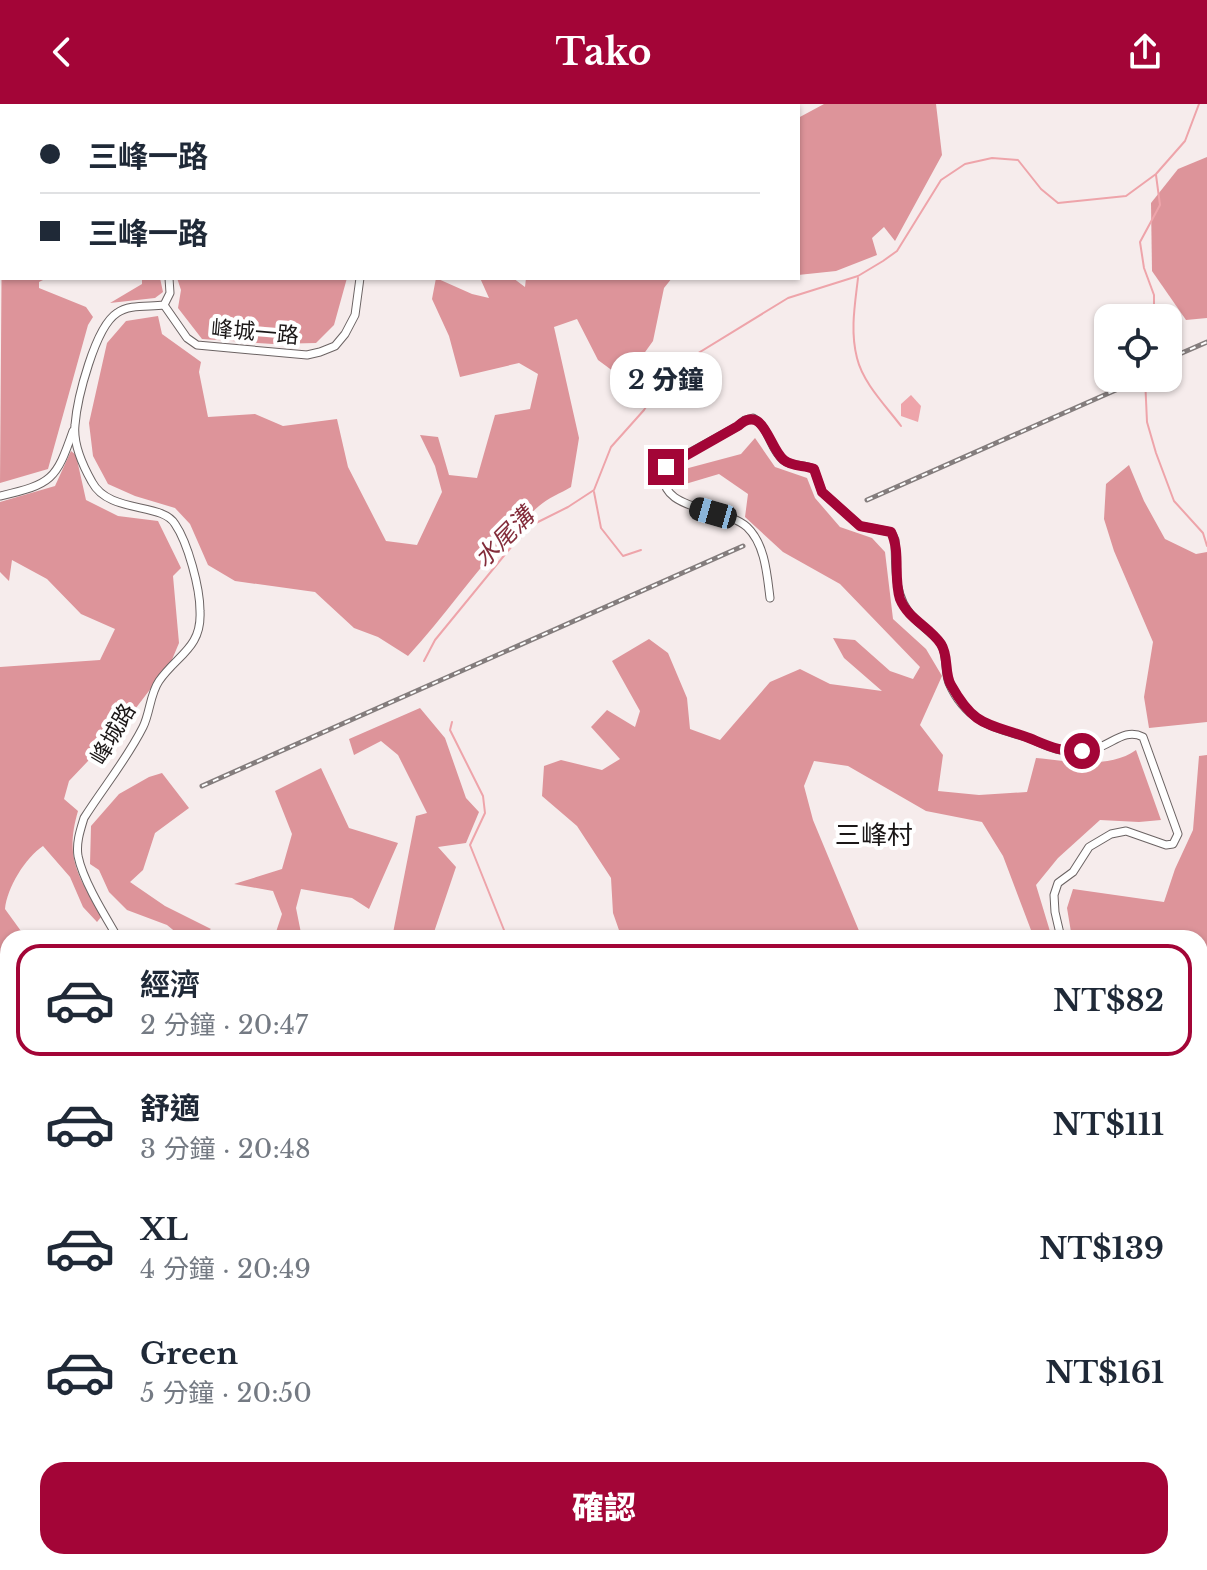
<!DOCTYPE html>
<html lang="zh-TW">
<meta charset="utf-8">
<style>
body{margin:0;font-family:"Libre Baskerville","Noto Sans TC",serif;background:#f6f6f7;color:#1f2937;height:100vh;display:flex;flex-direction:column;font-size:30px;white-space:nowrap}
*{box-sizing:border-box;margin:0}
p{font-size:26px;color:#747a83}
.icon{flex:none;width:44px;height:44px;fill:none;stroke:currentColor;stroke-width:2;stroke-linecap:round;stroke-linejoin:round}
.map{position:relative;flex:1;overflow:hidden}
.details{position:absolute;left:0px;top:826px;width:1208px;height:640px;display:flex;flex-direction:column;background:#fff;border-radius:24px 24px 0 0;box-shadow:0 2px 6px #0004}
.details>*{flex:none}
.hud{position:absolute;left:0px;top:0px;width:800px;height:176px;box-shadow:0 2px 6px #0004;display:grid;align-content:center;height:176px;padding:0 40px;background:#fff}
.fabs{position:absolute;left:1094px;top:200px;display:grid;gap:16px}
.fabs a{display:grid;place-items:center;width:88px;height:88px;border-radius:16px;background:#fff;box-shadow:0 2px 6px #0004;font-size:40px}
.end{position:absolute;width:36px;height:36px;margin:-18px;border:10px solid #a30537;background:#fff;box-shadow:0 0 0 4px #fff}
.from{border-radius:50%}
.bubble{position:absolute;height:56px;border-radius:24px;background:#fff;box-shadow:0 2px 6px #0004;font-size:26px;font-weight:800;line-height:56px;text-align:center}
.car{position:absolute;width:24px;height:48px;margin:-24px -12px;border-radius:10px;box-shadow:0 0 6px 2px #0007;background:linear-gradient(#222 24%,#8ab4d8 0 40%,#222 0 76%,#8ab4d8 0 86%,#222 0)}
.hud b{display:flex;align-items:center;gap:28px;height:76px;font-size:30px}
.hud b+b{border-top:2px solid #e0e1e3}
.hud i{width:20px;height:20px;background:#1f2937}
ul{padding:14px 0 0;list-style:none}
li{display:flex;align-items:center;gap:24px;height:112px;margin:0 16px 12px;padding:0 24px;border:4px solid transparent;border-radius:24px}
li div{flex:1}
li b{display:block;font-size:30px}
li em{font-style:normal;font-weight:800}
li.active{border-color:#a30537}
li>.icon{width:72px;height:72px;stroke-width:1.5}
.action{display:flex;gap:16px;margin-top:auto;padding:16px 40px}
.action a{flex:1;height:92px;border-radius:24px;background:#a30537;color:#fff;font-size:32px;font-weight:800;line-height:92px;text-align:center}
header{display:flex;justify-content:space-between;align-items:center;height:104px;padding:0 40px;background:#a30537;color:#fff;font-size:36px;font-weight:800}
.map>svg:first-child{display:block}
.forest{fill:#dd949a}
.water{fill:#eea4aa}
.lines{fill:none;stroke-linecap:round;stroke-linejoin:round}
.stream{stroke:#eea4aa;stroke-width:2}
.street-casing{stroke:#6b6363;stroke-width:9}
.secondary-casing{stroke:#6b6363;stroke-width:12}
.street{stroke:#fff;stroke-width:7}
.secondary{stroke:#fff;stroke-width:10}
.rail-casing{stroke:#847d7d;stroke-width:5}
.rail{stroke:#fff;stroke-width:2;stroke-dasharray:6;stroke-linecap:butt}
.route{stroke:#a30537;stroke-width:10}
.labels{text-anchor:middle;dominant-baseline:central;stroke-width:8;stroke-linejoin:round;paint-order:stroke}
.street-label{font-size:22px;fill:#1b1717;stroke:#fff}
.water-label{font-size:24px;font-style:italic;fill:#832d3b;stroke:#fff}
.quarter-label{font-size:26px;fill:#1b1717;stroke:#fff}
</style>
<header><svg class="icon" aria-label="back" viewBox="0 0 24 24"><path d="M15 5l-7 7 7 7"/></svg>Tako<svg class="icon" aria-label="share" viewBox="0 0 24 24"><path d="M12 15V3M7 8l5-5 5 5M5 13v7h14v-7"/></svg></header>
<div class="map">
<svg width="1207" height="1466" viewBox="0 0 1207 1466">
<rect width="100%" height="100%" fill="#f6ecec"/>
<!-- forest -->
<g class="forest">
<path d="M94,0H725L718,2Z"/>
<path d="M824,0H936L942,51L895,137L884,123L872,134L877,151L836,167L798,171V14Z"/>
<path d="M1207,53V214L1186,216L1152,167L1151,99L1178,65Z"/>
<path d="M2,110V174H47L39,178V184L86,203L93,213L88,221L48,365L0,379Z"/>
<path d="M142,174H160L163,188L155,194L110,199L142,180Z"/>
<path d="M177,174H347L334,221L316,239L273,240L202,235L178,204L181,186Z"/>
<path d="M436,174L472,190L489,194L480,174H513L525,183L526,174H672L664,184L653,237L625,276L598,256L577,215L554,223L579,334L571,383C561,389 548,394 539,402C491,443 452,505 408,552L378,533L354,524L315,488L235,477L208,461L190,420L175,404L135,392L108,380L93,352L89,319L107,239L126,217L158,212L162,230L201,258L199,268L208,313L255,310L283,322L337,315L348,363L386,437L417,441L442,388L435,362L420,331L438,333L449,371L477,374L495,311L530,305L538,270L519,259L460,273L449,232L432,195Z"/>
<path d="M755,334L775,363L807,374L815,394L840,423L872,434L885,448L893,515L926,545L942,572L920,621L943,651L938,687L979,691L1027,688L1036,654C1067,657 1110,665 1136,646L1161,716L1139,718L1100,716L1058,754L1036,781L1052,834H1034L1003,752L982,718L926,707L848,662L814,657L804,682L813,716L862,834H639L620,829L613,809L611,774L577,722L542,692L544,662L561,656L602,666L620,655L591,623L607,606L635,623L640,607L612,557L649,535L668,549L687,594L690,625L720,636L770,578L800,565L830,580L882,587L844,554L833,534L855,536L890,567L913,575L920,563L840,480L783,448L745,413L748,390L719,370L682,381L681,366L741,350Z"/>
<path d="M71,347L76,351L86,396L118,412L158,417L181,464L173,472L179,539L171,558L126,617L69,677L64,695L78,707C64,755 79,772 101,813L97,818L83,803L70,773L43,742C25,754 7,784 5,805L26,834H8V974L0,971V563L100,556L115,525L81,510L47,475L12,456L9,477L0,468V398L55,382Z"/>
<path d="M1129,361L1144,397L1165,435L1196,450L1207,448V618L1149,624L1144,593L1153,538L1114,447L1104,415L1106,380Z"/>
<path d="M420,604L445,634L466,694L479,708L466,739L438,743L456,763L432,834H392L416,712L427,709L398,651L381,637L354,651L349,635Z"/>
<path d="M1207,651V1245H1200V834H1072L1067,804L1073,785L1164,798L1175,765L1193,726L1199,652Z"/>
<path d="M321,664L349,724L398,739L369,805L352,794L301,785L296,804L302,834H274L282,810L273,787L234,780L282,765L292,730L275,687Z"/>
<path d="M162,669L189,704L155,729L143,766L130,778L165,802L211,825L199,834H183L167,821L127,806L109,788L99,766L90,760L91,722L119,690L149,673Z"/>
<path d="M8,1016V1051H0V1020Z"/>
<path d="M1200,1276H1207V1312L1200,1315Z"/>
<path d="M8,1302V1366L0,1364V1344L8,1345L0,1325L5,1303Z"/>
<path d="M1200,1346L1207,1351V1466H977L981,1458H1200Z"/>
<path d="M0,1379L8,1382V1458H335L317,1466H0Z"/>
</g>
<!-- water -->
<path class="water" d="M911,291L921,302L918,318L901,312V300Z"/>
<g class="lines">
<!-- stream -->
<g class="stream">
<path d="M858,174C855,200 850,227 857,254C863,279 886,302 901,322"/>
<path d="M1154,214V191L1144,164L1140,138L1160,101L1156,71"/>
<path d="M1145,274L1147,318L1156,349L1174,397L1203,429L1207,442"/>
<path d="M594,388L601,424L623,452L641,446"/>
<path d="M424,557L435,536L512,442L534,420L568,403L594,386L611,343L644,306L669,267L788,194L858,172L883,157L897,147L941,76L965,60L992,54L1018,56L1041,85L1058,99L1126,92L1156,70L1185,37L1199,0"/>
<path d="M452,618L450,626L483,692L485,709L470,741L504,826L510,834"/>
</g>
<defs>
<g id="street">
<path d="M85,0L86,2"/>
<path d="M785,2L790,0"/>
<path d="M164,201L187,234L197,241L307,251L320,248L335,242L345,230L355,211L360,174"/>
<path d="M0,392C52,380 56,376 73,327"/>
<path d="M770,494C767,470 765,440 747,423C725,402 651,408 666,363L673,358L738,322L745,316L753,314C770,324 769,344 783,356C792,363 804,360 814,365L822,388L860,422L891,428L895,436C896,462 893,491 912,512C920,521 931,528 939,537C948,548 944,566 949,579C965,616 991,623 1026,633C1040,638 1051,646 1067,647C1077,647 1087,646 1097,644C1113,639 1126,624 1143,633L1178,730L1173,740L1166,741L1126,727L1111,730L1089,743L1073,768L1058,779L1054,791L1055,808L1061,834"/>
<path d="M118,834C105,812 83,777 78,752C76,739 80,727 84,714C103,684 127,655 143,623C150,609 150,590 159,577C177,551 202,544 200,507C200,484 188,439 175,420C162,398 109,410 92,378C83,362 73,339 75,321C77,295 95,223 117,209C129,200 149,203 164,201L170,189L169,174"/>
<path d="M367,1458L378,1466"/>
</g>
<g id="secondary">
<path d="M1200,1260L1207,1261"/>
<path d="M965,1466L968,1458"/>
</g>
</defs>
<!-- street casing -->
<use href="#street" class="street-casing"/>
<!-- secondary casing -->
<use href="#secondary" class="secondary-casing"/>
<!-- street -->
<use href="#street" class="street"/>
<!-- secondary -->
<use href="#secondary" class="secondary"/>
<defs>
<g id="rail">
<path d="M1168,255L1207,238"/>
<path d="M867,396L1143,274"/>
<path d="M202,682L743,442"/>
</g>
</defs>
<!-- rail casing -->
<use href="#rail" class="rail-casing"/>
<!-- rail -->
<use href="#rail" class="rail"/>
</g>
<g class="lines">
<!-- route -->
<path class="route" d="M666,363L738,322C764,298 769,345 784,356C792,363 804,361 814,365L822,388L860,422L891,428C901,448 893,473 900,495C908,515 930,523 941,540C949,552 944,569 951,581C975,624 988,619 1029,634C1051,643 1057,647 1082,647"/>
</g>
<g class="labels">
<!-- street labels -->
<g class="street-label">
<text transform="translate(255 228) rotate(5)">峰城一路</text>
<text transform="translate(113 630) rotate(-60)">峰城路</text>
</g>
<!-- water labels -->
<g class="water-label">
<text transform="translate(504 433) rotate(-45)">水尾溝</text>
</g>
<!-- quarter labels -->
<g class="quarter-label">
<text x="874" y="731">三峰村</text>
</g>
</g>
</svg>
<div class="fabs">
<a><svg class="icon" aria-label="locate" viewBox="0 0 24 24"><circle cx="12" cy="12" r="6"/><path d="M12 2v4M12 18v4M2 12h4M18 12h4"/></svg></a>
</div>
<i class="end from" style="left:1082px;top:647px"></i>
<i class="end" style="left:666px;top:363px"></i>
<div class="bubble" style="left:610px;top:248px;width:112px">2 分鐘</div>
<i class="car" style="left:713px;top:409px;rotate:286deg"></i>
<div class="hud">
<b><i class="from"></i>三峰一路</b>
<b><i></i>三峰一路</b>
</div>
<section class="details">
<ul>
<li class="active"><svg class="icon" aria-label="car" viewBox="0 0 24 24"><path d="M5 17H2v-5l4-1 3-4h7l3 4 3 1v5h-3M9 17h6M6 11h13"/><circle cx="7" cy="17" r="2"/><circle cx="17" cy="17" r="2"/></svg><div><b>經濟</b><p>2 分鐘 · 20:47</p></div><em>NT$82</em></li>
<li><svg class="icon" aria-label="car" viewBox="0 0 24 24"><path d="M5 17H2v-5l4-1 3-4h7l3 4 3 1v5h-3M9 17h6M6 11h13"/><circle cx="7" cy="17" r="2"/><circle cx="17" cy="17" r="2"/></svg><div><b>舒適</b><p>3 分鐘 · 20:48</p></div><em>NT$111</em></li>
<li><svg class="icon" aria-label="car" viewBox="0 0 24 24"><path d="M5 17H2v-5l4-1 3-4h7l3 4 3 1v5h-3M9 17h6M6 11h13"/><circle cx="7" cy="17" r="2"/><circle cx="17" cy="17" r="2"/></svg><div><b>XL</b><p>4 分鐘 · 20:49</p></div><em>NT$139</em></li>
<li><svg class="icon" aria-label="car" viewBox="0 0 24 24"><path d="M5 17H2v-5l4-1 3-4h7l3 4 3 1v5h-3M9 17h6M6 11h13"/><circle cx="7" cy="17" r="2"/><circle cx="17" cy="17" r="2"/></svg><div><b>Green</b><p>5 分鐘 · 20:50</p></div><em>NT$161</em></li>
</ul>
<div class="action"><a>確認</a></div>
</section>
</div>
